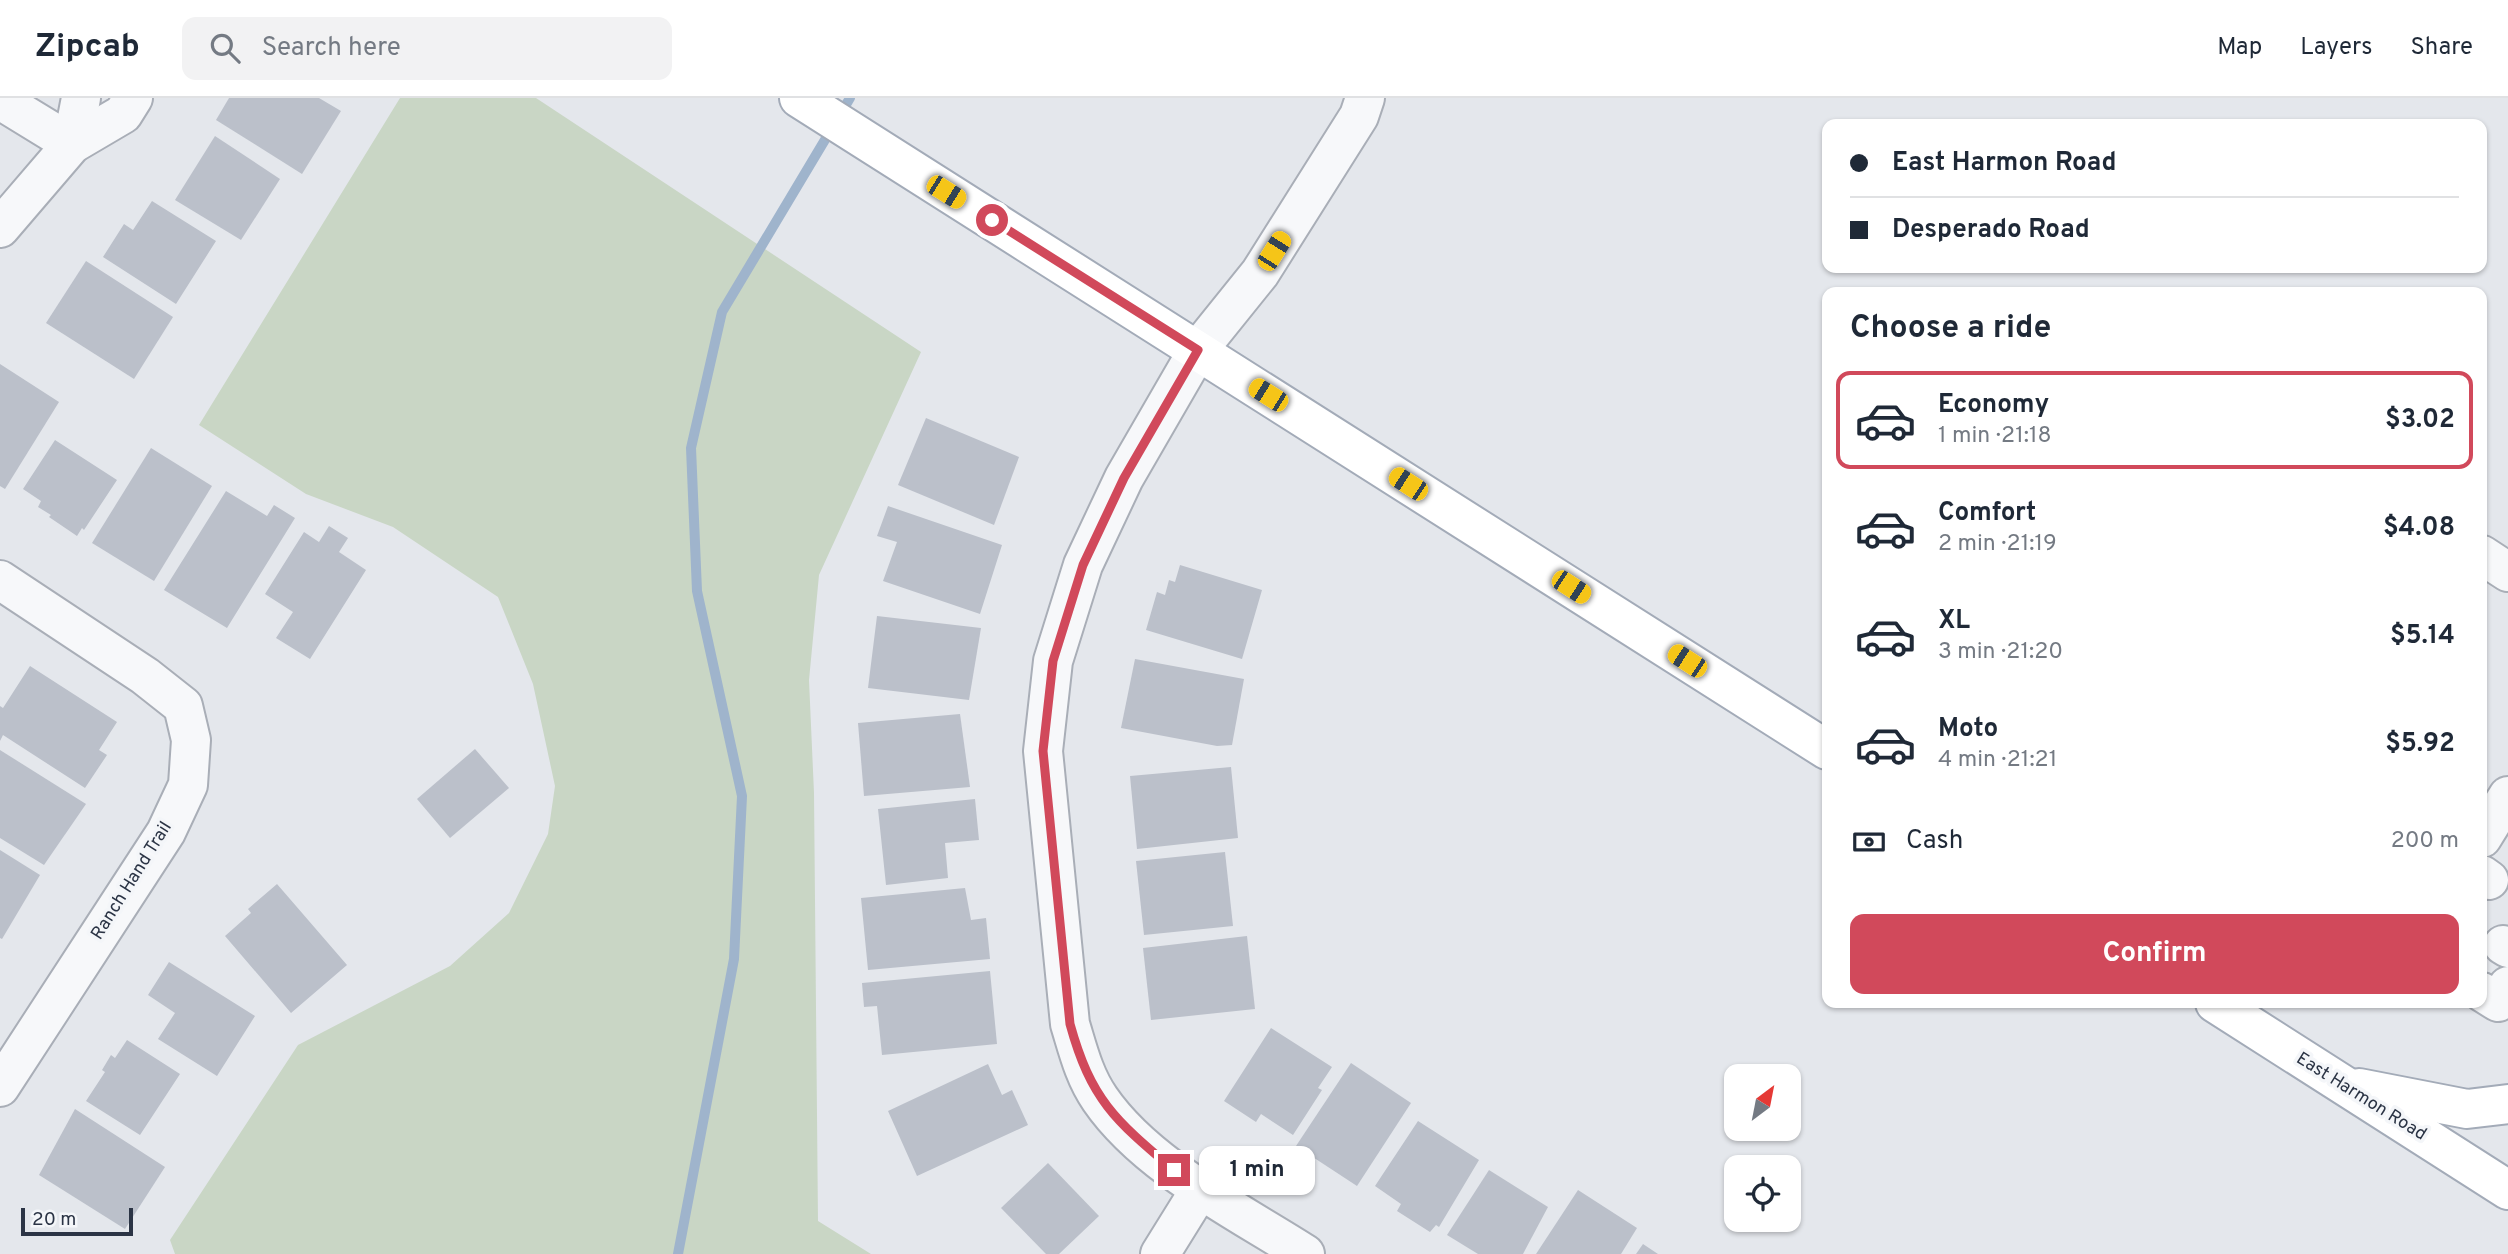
<!DOCTYPE html>
<meta charset="utf-8">
<style>
body{margin:0;font-family:Overpass,sans-serif;background:#f2f2f3;color:#1f2937;height:100vh;display:flex;flex-direction:column;font-size:26px;white-space:nowrap}
*{box-sizing:border-box;margin:0}
p{font-size:23px;color:#747a83}
.icon{flex:none;width:38px;height:38px;fill:none;stroke:currentColor;stroke-width:2;stroke-linecap:round;stroke-linejoin:round}
.map{position:relative;flex:1;overflow:hidden}
.side{position:absolute;left:1822px;top:189px;width:665px;height:721px;display:flex;flex-direction:column;background:#fff;border-radius:14px;box-shadow:0 2px 5px #0004}
.side>*{flex:none}
.banner{position:absolute;left:1822px;top:21px;width:665px;height:154px;border-radius:14px;box-shadow:0 2px 5px #0004;display:grid;align-content:center;height:154px;padding:0 28px;background:#fff}
.needle{width:46px;rotate:32deg}
.controls{position:absolute;left:1724px;top:966px;display:grid;gap:14px}
.controls a{display:grid;place-items:center;width:77px;height:77px;border-radius:14px;background:#fff;box-shadow:0 2px 5px #0004;font-size:35px}
.scale{position:absolute;left:21px;bottom:18px;width:112px;box-sizing:border-box;padding-left:7px;border:4px solid #2b3445;border-top:0;font-size:19px;line-height:24px;white-space:nowrap;color:#2b3445;-webkit-text-stroke:5px #f4f6f9;paint-order:stroke}
.end{position:absolute;width:32px;height:32px;margin:-16px;border:9px solid #d1495b;background:#fff;box-shadow:0 0 0 4px #fff}
.from{border-radius:50%}
.bubble{position:absolute;height:49px;border-radius:14px;background:#fff;box-shadow:0 2px 5px #0004;font-size:23px;font-weight:700;line-height:49px;text-align:center}
.car{position:absolute;width:21px;height:42px;margin:-21px -10px;border-radius:9px;box-shadow:0 0 5px 2px #0007;background:linear-gradient(#f5c518 24%,#345 0 40%,#f5c518 0 76%,#345 0 86%,#f5c518 0)}
.banner b{display:flex;align-items:center;gap:24px;height:66px;font-size:26px}
.banner b+b{border-top:2px solid #e0e1e3}
.banner i{width:18px;height:18px;background:#1f2937}
ul{padding:0;list-style:none}
li{display:flex;align-items:center;gap:21px;height:98px;margin:0 14px 10px;padding:0 14px;border:4px solid transparent;border-radius:14px}
li div{flex:1}
li b{display:block;font-size:26px}
li em{font-style:normal;font-weight:700}
li.current{border-color:#d1495b}
li>.icon{width:63px;height:63px;stroke-width:1.5}
h2{padding:0 28px;font-size:32px;line-height:84px}
.pay{display:flex;align-items:center;gap:18px;height:77px;padding:0 28px;font-size:26px}
.pay p{margin-inline-start:auto}
.cta{display:flex;gap:14px;margin-top:auto;padding:14px 28px}
.cta a{flex:1;height:80px;border-radius:14px;background:#d1495b;color:#fff;font-size:28px;font-weight:700;line-height:80px;text-align:center}
header{display:flex;align-items:center;gap:42px;box-sizing:border-box;height:98px;padding:0 35px;background:#fff;border-bottom:2px solid #e0e1e3}
header strong{font-size:33px}
nav{display:flex;gap:38px;margin-inline-start:auto;font-size:24px}
.search{width:490px;height:63px;background:#f2f2f3;display:flex;align-items:center;gap:18px;box-sizing:border-box;padding:0 24px;border-radius:14px;color:#747a83;font-size:26px}
.map>svg:first-child{display:block}
.green{fill:#c9d6c5}
.lines{fill:none;stroke-linecap:round;stroke-linejoin:round}
.stream{stroke:#9fb4cc;stroke-width:10}
.building{fill:#bbc0ca}
.minor-casing{stroke:#a9aeb7;stroke-width:42}
.major-casing{stroke:#a3abb8;stroke-width:42}
.minor{stroke:#f7f8fa;stroke-width:38}
.major{stroke:#fff;stroke-width:38}
.route{stroke:#d1495b;stroke-width:9}
.labels{text-anchor:middle;dominant-baseline:central;stroke-width:7;stroke-linejoin:round;paint-order:stroke}
.street-label{font-size:18px;fill:#2b3445;stroke:#f4f6f9}
</style>
<header>
<strong>Zipcab</strong>
<div class="search"><svg class="icon" aria-label="search" viewBox="0 0 24 24"><circle cx="10" cy="10" r="6"/><path d="M15 15l6 6"/></svg>Search here</div>
<nav><a>Map</a><a>Layers</a><a>Share</a></nav>
</header>
<div class="map">
<svg width="2508" height="1156" viewBox="0 0 2508 1156">
<rect width="100%" height="100%" fill="#e4e7ec"/>
<!-- green -->
<path class="green" d="M400,0H536L921,254L819,477L809,582L814,695L818,1123L871,1156H175L170,1142L298,947L450,868L509,815L548,736L555,688L533,586L498,499L393,429L306,396L199,327Z"/>
<g class="lines">
<!-- stream -->
<path class="stream" d="M678,1156L734,861L742,698L697,493L691,350L722,214L850,0"/>
</g>
<!-- building -->
<g class="building">
<path d="M229,0H319L341,13L302,76L216,22Z"/>
<path d="M215,38L280,81L241,142L175,102Z"/>
<path d="M152,103L216,143L176,206L103,159L124,126L133,132Z"/>
<path d="M86,163L173,219L134,281L46,225Z"/>
<path d="M0,266L59,304L5,391L0,388Z"/>
<path d="M926,320L1019,359L994,427L898,387Z"/>
<path d="M55,342L117,382L84,432L82,430L77,438L49,419L51,417L38,409L41,403L23,391Z"/>
<path d="M151,350L212,388L154,483L92,445Z"/>
<path d="M226,393L267,418L274,407L295,420L227,530L164,492Z"/>
<path d="M888,408L1002,447L980,516L883,483L897,444L877,438Z"/>
<path d="M329,428L348,440L339,454L366,472L310,561L276,540L293,514L265,496L304,434L319,444Z"/>
<path d="M1180,467L1262,492L1242,561L1146,532L1157,494L1165,497L1169,482L1175,484Z"/>
<path d="M877,518L981,530L969,602L868,590Z"/>
<path d="M1135,561L1244,581L1232,647L1217,648L1121,630Z"/>
<path d="M30,568L117,624L99,652L107,657L85,690L3,637L0,643V608L3,610Z"/>
<path d="M960,616L970,689L864,698L858,625Z"/>
<path d="M475,651L509,690L450,740L417,701Z"/>
<path d="M0,652L86,706L44,767L0,740Z"/>
<path d="M1231,669L1238,740L1137,751L1130,678Z"/>
<path d="M975,701L979,742L945,745L948,780L886,787L878,711Z"/>
<path d="M0,752L40,777L2,841L0,840Z"/>
<path d="M1225,754L1233,828L1144,837L1136,763Z"/>
<path d="M277,786L347,867L291,915L225,838L251,815L248,811Z"/>
<path d="M965,790L971,822L986,820L990,861L868,872L861,800Z"/>
<path d="M1247,838L1255,911L1151,922L1143,850Z"/>
<path d="M169,864L255,918L217,978L158,941L175,915L148,897Z"/>
<path d="M990,873L997,946L882,957L877,908L864,909L862,885Z"/>
<path d="M1271,930L1332,969L1318,990L1322,992L1293,1037L1261,1016L1256,1024L1224,1003Z"/>
<path d="M127,942L180,976L140,1037L86,1003L105,974L102,972L111,957L115,960Z"/>
<path d="M1351,965L1411,1005L1357,1088L1296,1048Z"/>
<path d="M988,966L1002,997L1012,992L1028,1027L917,1078L888,1013Z"/>
<path d="M75,1011L165,1069L125,1131L39,1077Z"/>
<path d="M1418,1023L1479,1062L1439,1129L1436,1127L1430,1134L1397,1113L1401,1106L1375,1088Z"/>
<path d="M1048,1065L1099,1118L1059,1156H1046L1001,1110Z"/>
<path d="M1489,1072L1548,1109L1523,1156H1478L1447,1137Z"/>
<path d="M1578,1092L1637,1130L1621,1156H1536Z"/>
<path d="M1643,1146L1658,1156H1636Z"/>
</g>
<g class="lines">
<defs>
<g id="minor">
<path d="M0,2L72,46"/>
<path d="M72,46L81,0"/>
<path d="M0,130L72,46L123,16L133,0"/>
<path d="M2482,457L2508,474"/>
<path d="M0,482L145,578L183,608L191,642L188,687L166,734L0,989"/>
<path d="M2482,740L2508,698"/>
<path d="M2482,777L2489,782"/>
<path d="M2503,847L2508,850"/>
<path d="M2482,894L2498,904L2508,888"/>
<path d="M1160,1156L1201,1090"/>
<path d="M1305,1156C1238,1113 1146,1068 1100,1001C1084,978 1078,952 1070,926L1043,653L1053,563L1083,467L1124,380L1198,252L1260,175L1359,18L1365,0"/>
</g>
<g id="major">
<path d="M799,0L1827,652"/>
<path d="M2215,905L2508,1092"/>
<path d="M2359,990L2467,1011L2508,1006"/>
</g>
</defs>
<!-- minor casing -->
<use href="#minor" class="minor-casing"/>
<!-- major casing -->
<use href="#major" class="major-casing"/>
<!-- minor -->
<use href="#minor" class="minor"/>
<!-- major -->
<use href="#major" class="major"/>
</g>
<g class="lines">
<!-- route -->
<path class="route" d="M992,122L1198,252L1124,380L1083,467L1053,563L1043,653L1070,926C1091,1002 1115,1022 1174,1072"/>
</g>
<g class="labels">
<!-- street labels -->
<g class="street-label">
<text transform="translate(132 783) rotate(-58)">Ranch Hand Trail</text>
<text transform="translate(2361 999) rotate(32)">East Harmon Road</text>
</g>
</g>
</svg>
<div class="controls">
<a><svg class="needle" viewBox="-14 -14 28 28"><path d="M0-13l5 13h-10z" fill="#e53935"/><path d="M0 13l5-13h-10z" fill="#747a83"/></svg></a>
<a><svg class="icon" aria-label="locate" viewBox="0 0 24 24"><circle cx="12" cy="12" r="6"/><path d="M12 2v4M12 18v4M2 12h4M18 12h4"/></svg></a>
</div>
<div class="scale">20 m</div>
<i class="end from" style="left:992px;top:122px"></i>
<i class="end" style="left:1174px;top:1072px"></i>
<div class="bubble" style="left:1199px;top:1048px;width:116px">1 min</div>
<i class="car" style="left:946px;top:94px;rotate:122deg"></i>
<i class="car" style="left:1274px;top:153px;rotate:32deg"></i>
<i class="car" style="left:1268px;top:297px;rotate:302deg"></i>
<i class="car" style="left:1408px;top:386px;rotate:303deg"></i>
<i class="car" style="left:1571px;top:489px;rotate:123deg"></i>
<i class="car" style="left:1687px;top:563px;rotate:303deg"></i>
<div class="banner">
<b><i class="from"></i>East Harmon Road</b>
<b><i></i>Desperado Road</b>
</div>
<section class="side">
<h2>Choose a ride</h2>
<ul>
<li class="current"><svg class="icon" aria-label="car" viewBox="0 0 24 24"><path d="M5 17H2v-5l4-1 3-4h7l3 4 3 1v5h-3M9 17h6M6 11h13"/><circle cx="7" cy="17" r="2"/><circle cx="17" cy="17" r="2"/></svg><div><b>Economy</b><p>1 min · 21:18</p></div><em>$3.02</em></li>
<li><svg class="icon" aria-label="car" viewBox="0 0 24 24"><path d="M5 17H2v-5l4-1 3-4h7l3 4 3 1v5h-3M9 17h6M6 11h13"/><circle cx="7" cy="17" r="2"/><circle cx="17" cy="17" r="2"/></svg><div><b>Comfort</b><p>2 min · 21:19</p></div><em>$4.08</em></li>
<li><svg class="icon" aria-label="car" viewBox="0 0 24 24"><path d="M5 17H2v-5l4-1 3-4h7l3 4 3 1v5h-3M9 17h6M6 11h13"/><circle cx="7" cy="17" r="2"/><circle cx="17" cy="17" r="2"/></svg><div><b>XL</b><p>3 min · 21:20</p></div><em>$5.14</em></li>
<li><svg class="icon" aria-label="car" viewBox="0 0 24 24"><path d="M5 17H2v-5l4-1 3-4h7l3 4 3 1v5h-3M9 17h6M6 11h13"/><circle cx="7" cy="17" r="2"/><circle cx="17" cy="17" r="2"/></svg><div><b>Moto</b><p>4 min · 21:21</p></div><em>$5.92</em></li>
</ul>
<div class="pay"><svg class="icon" aria-label="cash" viewBox="0 0 24 24"><path d="M3 7h18v10H3z"/><circle cx="12" cy="12" r="2"/></svg>Cash<p>200 m</p></div>
<div class="cta"><a>Confirm</a></div>
</section>
</div>
